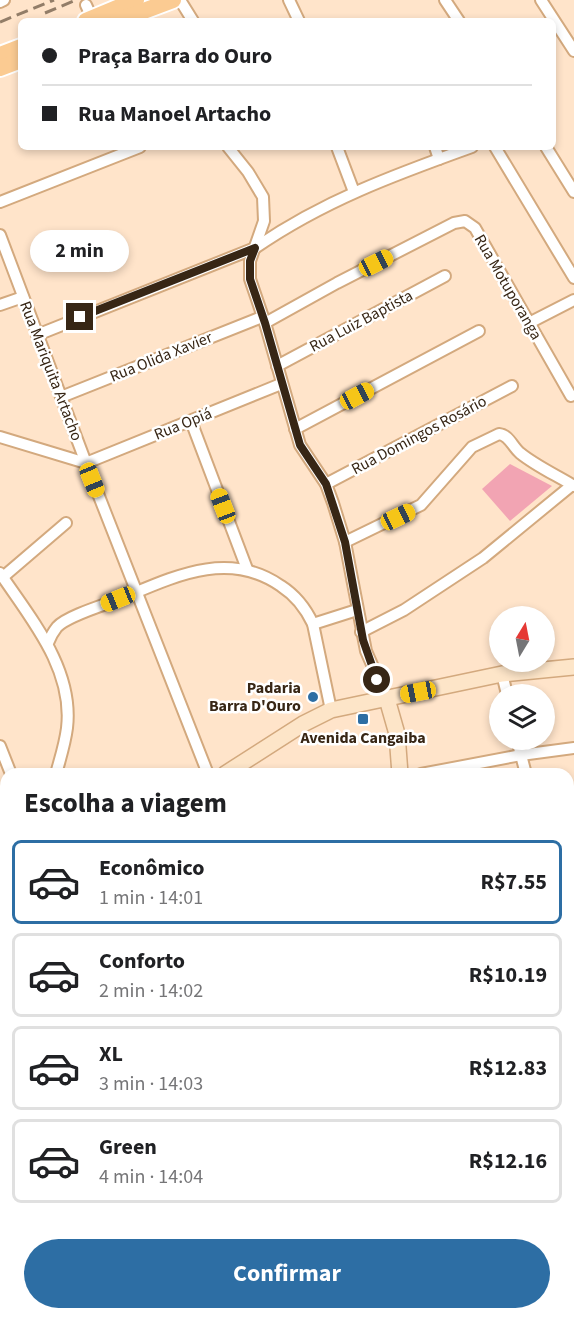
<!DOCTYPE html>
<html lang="pt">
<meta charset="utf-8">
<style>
body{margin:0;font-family:"Source Sans 3",sans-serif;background:#f2f2f2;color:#202124;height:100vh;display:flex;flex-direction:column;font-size:22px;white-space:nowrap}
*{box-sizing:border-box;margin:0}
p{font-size:20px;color:#757577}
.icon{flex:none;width:33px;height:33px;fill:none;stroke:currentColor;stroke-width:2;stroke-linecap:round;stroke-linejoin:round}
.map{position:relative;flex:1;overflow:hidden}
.details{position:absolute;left:0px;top:768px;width:574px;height:552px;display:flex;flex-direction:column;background:#fff;border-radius:18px 18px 0 0;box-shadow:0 3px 9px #0003}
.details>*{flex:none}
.guide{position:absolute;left:18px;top:18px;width:538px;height:132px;border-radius:9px;box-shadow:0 3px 9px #0003;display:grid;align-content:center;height:132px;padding:0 24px;background:#fff}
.needle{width:39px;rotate:10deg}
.fabs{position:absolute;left:489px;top:606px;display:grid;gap:12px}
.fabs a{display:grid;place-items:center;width:66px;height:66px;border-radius:50%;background:#fff;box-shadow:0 3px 9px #0003;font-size:30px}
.end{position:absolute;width:27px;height:27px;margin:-14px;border:8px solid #372615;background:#fff;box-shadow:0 0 0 3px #fff}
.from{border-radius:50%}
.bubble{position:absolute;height:42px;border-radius:21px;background:#fff;box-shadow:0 3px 9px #0003;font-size:20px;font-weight:700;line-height:42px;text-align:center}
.car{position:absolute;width:18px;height:36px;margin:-18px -9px;border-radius:8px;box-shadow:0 0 4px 2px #0007;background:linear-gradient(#f5c518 24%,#345 0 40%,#f5c518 0 76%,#345 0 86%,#f5c518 0)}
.guide b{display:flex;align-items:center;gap:21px;height:57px;font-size:22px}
.guide b+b{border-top:2px solid #e0e0e0}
.guide i{width:15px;height:15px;background:#202124}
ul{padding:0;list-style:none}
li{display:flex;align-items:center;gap:18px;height:84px;margin:0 12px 9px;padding:0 12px;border:3px solid #e0e0e0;border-radius:9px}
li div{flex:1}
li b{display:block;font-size:22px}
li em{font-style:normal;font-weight:700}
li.selected{border-color:#2d6ea4}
li>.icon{width:54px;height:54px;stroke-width:1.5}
h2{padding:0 24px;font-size:27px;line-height:72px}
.cta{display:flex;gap:12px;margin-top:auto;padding:12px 24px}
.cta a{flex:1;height:69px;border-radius:36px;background:#2d6ea4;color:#fff;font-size:24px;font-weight:700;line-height:69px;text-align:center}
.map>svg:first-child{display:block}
.green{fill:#f2a4b3}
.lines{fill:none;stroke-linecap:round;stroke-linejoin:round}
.street-casing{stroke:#d3a97e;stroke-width:14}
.secondary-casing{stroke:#d3a97e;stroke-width:18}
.primary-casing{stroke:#fff;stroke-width:20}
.street{stroke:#fff;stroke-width:10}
.secondary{stroke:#fde5c8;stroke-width:15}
.primary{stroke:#fbcb92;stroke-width:16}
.rail{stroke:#927d68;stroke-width:3;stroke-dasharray:12 6;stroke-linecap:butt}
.route{stroke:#372615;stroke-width:8}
.poi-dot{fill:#2d6ea4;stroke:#fff;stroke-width:2}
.labels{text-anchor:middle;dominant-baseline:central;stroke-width:5;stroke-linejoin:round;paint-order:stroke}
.street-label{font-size:16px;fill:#372615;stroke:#fff}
.poi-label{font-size:16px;font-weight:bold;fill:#372615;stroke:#fff;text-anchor:end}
</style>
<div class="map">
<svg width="574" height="1320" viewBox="0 0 574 1320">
<rect width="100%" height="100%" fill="#ffe4ca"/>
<!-- green -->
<g class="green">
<path d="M510,464L552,486L510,521L482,489Z"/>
<path d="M0,875L6,876V931L0,935L2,898Z"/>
</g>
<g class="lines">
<defs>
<g id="street">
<path d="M180,0L193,21"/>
<path d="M289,0L299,21"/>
<path d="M445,0L459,21"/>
<path d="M541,0L574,51"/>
<path d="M0,2L4,0"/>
<path d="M86,5L92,18"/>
<path d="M228,147L248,172L263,197L264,221L250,261V279L265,323L300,445L326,484L333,503L345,542L366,651L387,699"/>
<path d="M337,147L354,192"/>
<path d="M435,147L439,159"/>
<path d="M495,147L574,278"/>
<path d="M546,147L574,192"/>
<path d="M0,202L140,147"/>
<path d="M0,235L86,463L208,774"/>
<path d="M0,305L23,297"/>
<path d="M265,323L337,283L454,223L465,221L475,228L571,396"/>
<path d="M529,323L574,300"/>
<path d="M37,335L255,248C323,201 394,175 472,147"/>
<path d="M277,366L445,276"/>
<path d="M61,397L262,317"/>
<path d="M191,421L247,569"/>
<path d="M295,429L479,331"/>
<path d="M0,437L86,463"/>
<path d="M86,463L281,384"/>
<path d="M326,484L512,386"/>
<path d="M345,542L421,505L472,447L499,434C509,435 512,446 520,453C536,466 556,475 574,486"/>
<path d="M0,573C31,619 74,669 67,728C65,744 60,759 56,774"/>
<path d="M3,577L66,523"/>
<path d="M313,624L357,610"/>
<path d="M361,632L404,610L483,558L572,485"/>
<path d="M48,643C50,638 53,632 57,627C67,616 104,605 120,599C173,577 228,549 281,586C295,595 306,609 313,624L331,710"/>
<path d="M502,674L507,694"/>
<path d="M517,740L526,774"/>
<path d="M0,746L11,774"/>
<path d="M421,774L521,755L574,748"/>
<path d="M568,811L574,834"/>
<path d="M0,939L6,936"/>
<path d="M568,1061L574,1060"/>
<path d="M0,1068L6,1065"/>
<path d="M568,1077H574"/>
<path d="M0,1123L6,1134"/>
<path d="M568,1181H574"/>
<path d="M568,1254H574"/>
<path d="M0,1302L6,1307"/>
<path d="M21,1314L45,1320"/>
<path d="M271,1320L273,1314"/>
<path d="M379,1320L380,1314"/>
</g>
<g id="secondary">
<path d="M387,699L397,734L400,774"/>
<path d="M225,774L303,724L331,710L502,674L574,667"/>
<path d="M0,866L6,867"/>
<path d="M543,1314V1320"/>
<path d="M479,1320L480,1314"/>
</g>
<g id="primary">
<path d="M86,21L136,0"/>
<path d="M117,21L173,0"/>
<path d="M0,55L21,47"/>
<path d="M0,68L21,60"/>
</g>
</defs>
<!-- street casing -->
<use href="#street" class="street-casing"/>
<!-- secondary casing -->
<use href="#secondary" class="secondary-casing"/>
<!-- primary casing -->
<use href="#primary" class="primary-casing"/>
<!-- street -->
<use href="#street" class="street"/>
<!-- secondary -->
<use href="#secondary" class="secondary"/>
<!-- primary -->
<use href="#primary" class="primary"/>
<!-- rail -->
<g class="rail">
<path d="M45,13L76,0"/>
<path d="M0,22L54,0"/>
</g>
</g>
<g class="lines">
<!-- route -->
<path class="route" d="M80,317L255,248L250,261V279L265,323L300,445L326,484L345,542L363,640L377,680"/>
</g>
<!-- markers -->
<g class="poi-dot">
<circle cx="313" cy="697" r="6"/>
<rect x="357" y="713" width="12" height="12" rx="3"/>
</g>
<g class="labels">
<!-- street labels -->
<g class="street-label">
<text transform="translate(508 287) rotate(60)">Rua Motuporanga</text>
<text transform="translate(361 321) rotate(-28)">Rua Luiz Baptista</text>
<text transform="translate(161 357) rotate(-22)">Rua Olida Xavier</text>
<text transform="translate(51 371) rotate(69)">Rua Mariquita Artacho</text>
<text transform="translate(183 424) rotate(-22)">Rua Opiá</text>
<text transform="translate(419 435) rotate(-28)">Rua Domingos Rosário</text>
</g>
<!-- poi labels -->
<g class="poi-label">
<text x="301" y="688">Padaria<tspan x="301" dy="18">Barra D'Ouro</tspan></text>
<text x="363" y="738" text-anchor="middle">Avenida Cangaiba</text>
</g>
</g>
</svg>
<div class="fabs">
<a><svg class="needle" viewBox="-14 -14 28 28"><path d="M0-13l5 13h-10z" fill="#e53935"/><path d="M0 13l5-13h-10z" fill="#757577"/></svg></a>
<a><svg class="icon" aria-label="layers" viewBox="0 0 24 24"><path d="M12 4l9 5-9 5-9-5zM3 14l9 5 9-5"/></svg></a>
</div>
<i class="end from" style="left:377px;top:680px"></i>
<i class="end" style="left:80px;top:317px"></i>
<div class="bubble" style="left:30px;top:230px;width:99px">2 min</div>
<i class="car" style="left:376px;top:263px;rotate:63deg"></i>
<i class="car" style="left:357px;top:396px;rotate:62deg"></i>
<i class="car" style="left:92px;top:480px;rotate:158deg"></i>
<i class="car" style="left:223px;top:506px;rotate:339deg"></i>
<i class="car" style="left:398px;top:517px;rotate:65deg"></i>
<i class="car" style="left:118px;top:599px;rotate:248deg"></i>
<i class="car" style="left:418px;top:692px;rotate:259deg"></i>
<div class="guide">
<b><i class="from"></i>Praça Barra do Ouro</b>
<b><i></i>Rua Manoel Artacho</b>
</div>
<section class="details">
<h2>Escolha a viagem</h2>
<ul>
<li class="selected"><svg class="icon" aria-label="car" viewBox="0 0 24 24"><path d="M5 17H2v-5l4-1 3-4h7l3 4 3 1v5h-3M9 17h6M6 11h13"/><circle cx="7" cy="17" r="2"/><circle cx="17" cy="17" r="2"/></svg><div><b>Econômico</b><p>1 min · 14:01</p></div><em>R$7.55</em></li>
<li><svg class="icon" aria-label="car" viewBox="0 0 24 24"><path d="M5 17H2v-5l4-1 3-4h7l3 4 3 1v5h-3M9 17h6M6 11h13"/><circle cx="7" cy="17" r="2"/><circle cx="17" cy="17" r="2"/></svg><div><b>Conforto</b><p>2 min · 14:02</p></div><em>R$10.19</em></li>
<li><svg class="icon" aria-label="car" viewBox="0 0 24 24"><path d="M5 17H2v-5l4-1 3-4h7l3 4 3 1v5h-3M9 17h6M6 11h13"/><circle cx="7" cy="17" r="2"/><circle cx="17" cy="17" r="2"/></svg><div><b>XL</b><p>3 min · 14:03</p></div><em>R$12.83</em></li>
<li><svg class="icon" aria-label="car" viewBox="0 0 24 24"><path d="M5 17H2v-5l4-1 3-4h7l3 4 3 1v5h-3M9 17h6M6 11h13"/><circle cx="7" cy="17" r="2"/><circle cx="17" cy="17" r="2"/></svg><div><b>Green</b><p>4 min · 14:04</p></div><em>R$12.16</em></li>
</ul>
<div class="cta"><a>Confirmar</a></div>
</section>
</div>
